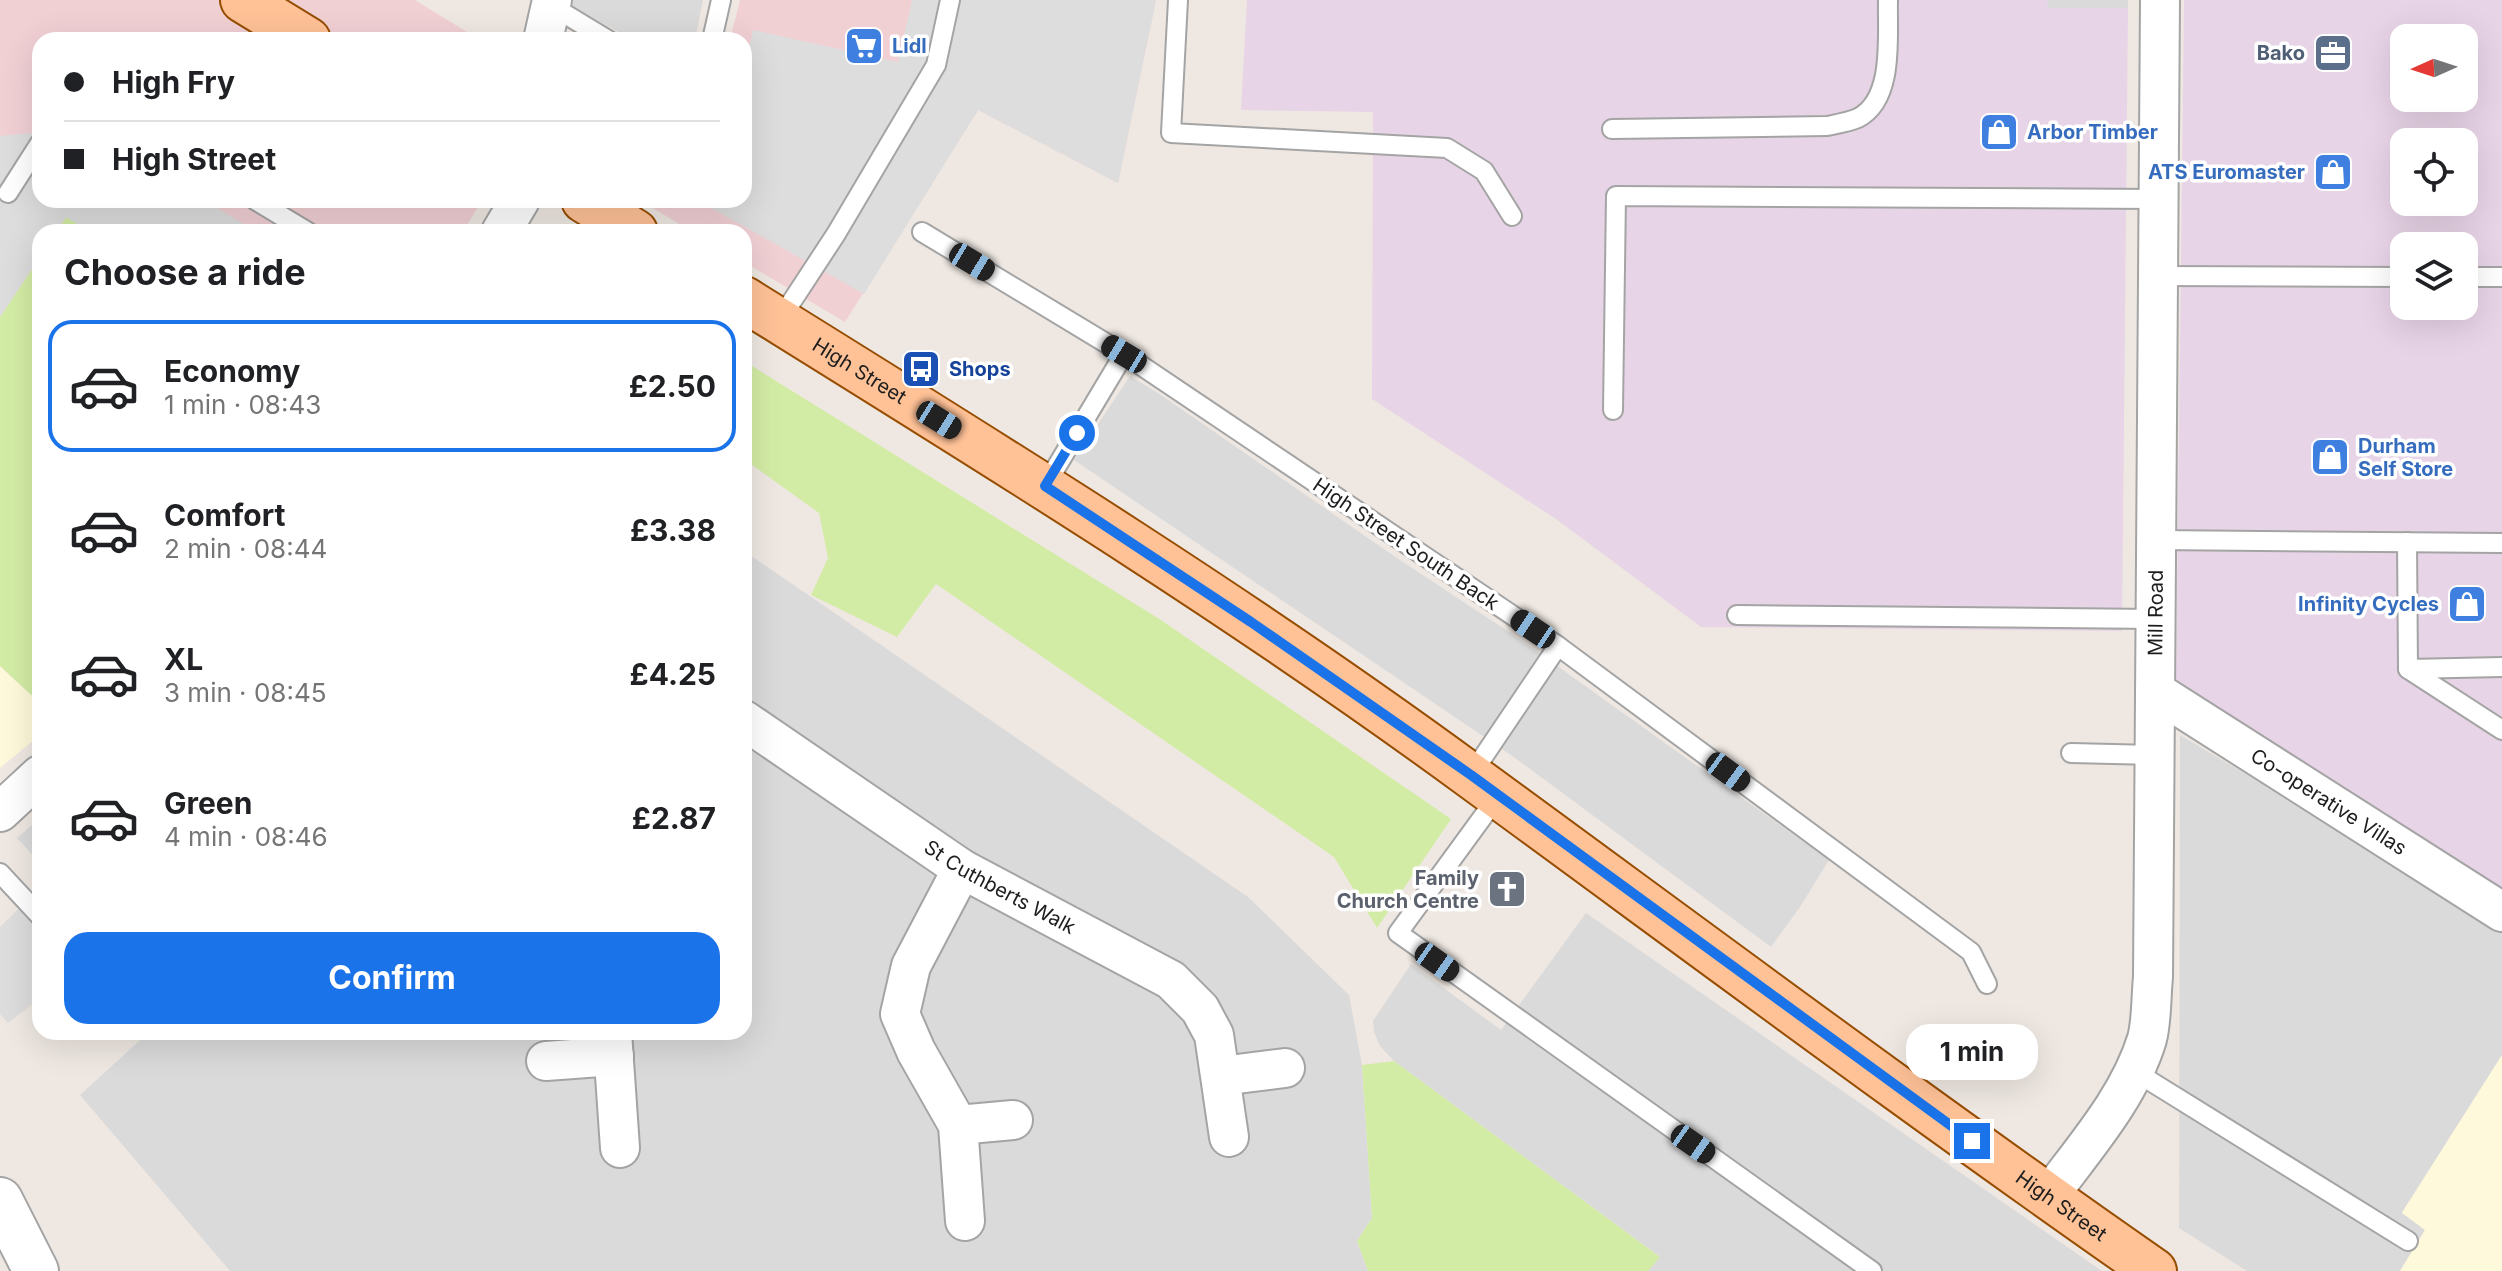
<!DOCTYPE html>
<meta charset="utf-8">
<style>
body{margin:0;font-family:Inter,sans-serif;background:#f2f2f2;color:#202124;height:100vh;display:flex;flex-direction:column;font-size:30px;white-space:nowrap}
*{box-sizing:border-box;margin:0}
p{font-size:26px;color:#757577}
.icon{flex:none;width:44px;height:44px;fill:none;stroke:currentColor;stroke-width:2;stroke-linecap:round;stroke-linejoin:round}
.map{position:relative;flex:1;overflow:hidden}
.panel{position:absolute;left:32px;top:224px;width:720px;height:816px;display:flex;flex-direction:column;background:#fff;border-radius:24px;box-shadow:0 8px 32px #0002}
.panel>*{flex:none}
.banner{position:absolute;left:32px;top:32px;width:720px;height:176px;border-radius:24px;box-shadow:0 8px 32px #0002;display:grid;align-content:center;height:176px;padding:0 32px;background:#fff}
.needle{width:52px;rotate:267deg}
.buttons{position:absolute;left:2390px;top:24px;display:grid;gap:16px}
.buttons a{display:grid;place-items:center;width:88px;height:88px;border-radius:16px;background:#fff;box-shadow:0 8px 32px #0002;font-size:40px}
.end{position:absolute;width:36px;height:36px;margin:-18px;border:10px solid #1a73e8;background:#fff;box-shadow:0 0 0 4px #fff}
.from{border-radius:50%}
.bubble{position:absolute;height:56px;border-radius:24px;background:#fff;box-shadow:0 8px 32px #0002;font-size:26px;font-weight:700;line-height:56px;text-align:center}
.car{position:absolute;width:24px;height:48px;margin:-24px -12px;border-radius:10px;box-shadow:0 0 6px 2px #0007;background:linear-gradient(#222 24%,#8ab4d8 0 40%,#222 0 76%,#8ab4d8 0 86%,#222 0)}
.banner b{display:flex;align-items:center;gap:28px;height:76px;font-size:30px}
.banner b+b{border-top:2px solid #e0e0e0}
.banner i{width:20px;height:20px;background:#202124}
ul{padding:0;list-style:none}
li{display:flex;align-items:center;gap:24px;height:132px;margin:0 16px 12px;padding:0 16px;border:4px solid transparent;border-radius:24px}
li div{flex:1}
li b{display:block;font-size:30px}
li em{font-style:normal;font-weight:700}
li.on{border-color:#1a73e8}
li>.icon{width:72px;height:72px;stroke-width:1.5}
h2{padding:0 32px;font-size:36px;line-height:96px}
.action{display:flex;gap:16px;margin-top:auto;padding:16px 32px}
.action a{flex:1;height:92px;border-radius:24px;background:#1a73e8;color:#fff;font-size:32px;font-weight:700;line-height:92px;text-align:center}
.map>svg:first-child{display:block}
.residential{fill:#dbdada}
.commercial{fill:#f1d0d4}
.industrial{fill:#e8d4e7;fill-rule:evenodd}
.education{fill:#fff9db}
.grass{fill:#d3eca5}
.parking{fill:#ddd}
.lines{fill:none;stroke-linecap:round;stroke-linejoin:round}
.service-casing{stroke:#a4a4a4;stroke-width:22}
.minor-casing{stroke:#a4a4a4;stroke-width:42}
.tertiary-casing{stroke:#a4a4a4;stroke-width:48}
.primary-casing{stroke:#964d00;stroke-width:48}
.service{stroke:#fff;stroke-width:18}
.minor{stroke:#fff;stroke-width:38}
.tertiary{stroke:#fff;stroke-width:44}
.primary{stroke:#ffc297;stroke-width:44}
.route{stroke:#1a73e8;stroke-width:10}
.labels{text-anchor:middle;dominant-baseline:central;stroke-width:7;stroke-linejoin:round;paint-order:stroke}
.shop-label{font-size:20px;font-weight:bold;fill:#366cbe;stroke:#fff;text-anchor:start}
.service-label{font-size:20px;font-weight:bold;fill:#4e5e75;stroke:#fff;text-anchor:end}
.transit-label{font-size:20px;font-weight:bold;fill:#164399;stroke:#fff;text-anchor:start}
.street-label{font-size:20px;fill:#1d1d1d;stroke:#fff}
.worship-label{font-size:20px;font-weight:bold;fill:#5b616d;stroke:#fff;text-anchor:end}
</style>
<div class="map">
<svg width="2502" height="1271" viewBox="0 0 2502 1271">
<rect width="100%" height="100%" fill="#efe8e2"/>
<!-- residential -->
<g class="residential">
<path d="M573,0H703L695,40H633L572,6Z"/>
<rect x="2047" y="0" width="81" height="8"/>
<path d="M1130,376L1161,395L1394,556L1518,638L1829,860L1800,907L1771,947L1511,755L1074,460Z"/>
<path d="M744,551L1248,897L1349,995L1362,1065L1372,1218L1357,1241L1368,1271H230L80,1095L149,1032H744Z"/>
<path d="M2180,735L2502,926V1055L2402,1212L2425,1230L2400,1271H2247L2179,1228Z"/>
<path d="M40,818V863L17,838Z"/>
<path d="M1586,913L2102,1271H1648L1659,1256L1394,1061L1380,1046L1374,1032L1373,1021L1411,964L1501,1030Z"/>
</g>
<!-- commercial -->
<g class="commercial">
<path d="M0,0H415L480,40H40V200H482L463,232H91L66,217L56,232H40V257L0,317Z"/>
<path d="M740,0H1156L1118,183L978,110L845,322L744,262V232H693L639,200H744V40H730Z"/>
</g>
<!-- industrial -->
<g class="industrial">
<path d="M1247,0H2047L2048,8H2128L2122,631L1701,627L1556,519L1372,399L1373,112L1241,110Z"/>
<path d="M2184,0H2502V898L2176,686ZM2404,38H2464V98H2404ZM2404,142H2464V202H2404ZM2404,246H2464V306H2404Z"/>
</g>
<!-- education -->
<g class="education">
<path d="M0,666L40,703V735L0,768Z"/>
<path d="M2502,1055V1271H2400L2425,1230L2402,1213Z"/>
</g>
<!-- grass -->
<g class="grass">
<path d="M66,217L91,232H56Z"/>
<path d="M40,257V703L0,666V317Z"/>
<path d="M744,361L1161,620L1451,819L1377,928L1334,857L936,584L897,637L811,595L828,558L819,513L744,459Z"/>
<path d="M1394,1061L1660,1257L1648,1271H1368L1357,1241L1372,1218L1362,1065Z"/>
</g>
<!-- parking -->
<g class="parking">
<path d="M912,0H1156L1118,183L978,110L864,294L697,200H744V71L753,30L898,62Z"/>
<path d="M40,132V200H204L257,232H91L66,217L56,232H40V257L0,317V136Z"/>
<path d="M37,891L40,894V998L8,1023L0,1014V927Z"/>
</g>
<g class="lines">
<defs>
<g id="service">
<path d="M1178,0L1171,133L1447,148L1484,171L1512,216"/>
<path d="M547,3L608,40"/>
<path d="M712,40L721,0"/>
<path d="M1612,129L1827,126C1837,124 1849,122 1858,118C1895,99 1887,35 1888,0"/>
<path d="M8,193L40,143"/>
<path d="M255,200L308,232"/>
<path d="M922,232L1124,354"/>
<path d="M2158,276L2404,277"/>
<path d="M2464,277H2502"/>
<path d="M779,321L836,234L936,65L950,0"/>
<path d="M1613,410L1616,196L2159,199"/>
<path d="M1045,486L1124,354L1558,646L1971,952L1987,984"/>
<path d="M2156,540L2502,543"/>
<path d="M2407,542L2408,669L2502,667"/>
<path d="M1737,615L2155,619"/>
<path d="M2408,669L2502,730"/>
<path d="M2071,753L2154,755"/>
<path d="M1471,775L1558,646"/>
<path d="M1498,796L1398,933L1872,1271"/>
<path d="M0,873L40,916"/>
<path d="M2134,1071L2408,1241"/>
</g>
<g id="minor">
<path d="M543,40L552,0"/>
<path d="M501,232L520,200"/>
<path id="s1" d="M2155,691L2502,912"/>
<path id="s2" d="M744,720L962,869L1171,980L1200,1009L1214,1035L1229,1137"/>
<path d="M0,812L40,775"/>
<path d="M962,869L911,966L900,1014L916,1051L958,1125L965,1221"/>
<path d="M612,1032L620,1148"/>
<path d="M546,1061L614,1056"/>
<path d="M1221,1076L1285,1068"/>
<path d="M958,1125L1013,1120"/>
<path id="s3" d="M2048,1197C2084,1148 2129,1098 2147,1039C2152,1020 2151,996 2153,977L2160,0"/>
</g>
<path id="tertiary" d="M0,1200L36,1271"/>
<g id="primary">
<path d="M243,0L308,40"/>
<path d="M584,200L635,232"/>
<path id="s4" d="M744,299C990,452 1237,604 1471,776C1698,942 1923,1110 2154,1271"/>
</g>
</defs>
<!-- service casing -->
<use href="#service" class="service-casing"/>
<!-- minor casing -->
<use href="#minor" class="minor-casing"/>
<!-- tertiary casing -->
<use href="#tertiary" class="tertiary-casing"/>
<!-- primary casing -->
<use href="#primary" class="primary-casing"/>
<!-- service -->
<use href="#service" class="service"/>
<!-- minor -->
<use href="#minor" class="minor"/>
<!-- tertiary -->
<use href="#tertiary" class="tertiary"/>
<!-- primary -->
<use href="#primary" class="primary"/>
</g>
<g class="lines">
<!-- route -->
<path class="route" d="M1077,433L1045,486L1251,622L1471,775L1972,1141"/>
</g>
<!-- icons -->
<defs>
<symbol id="supermarket-square" viewBox="-11 -11 22 22"><rect x="-9" y="-9" width="18" height="18" rx="4" fill="#3f7fe0" stroke="#fff"/><path d="M-6-5.5h2.5l.6 2H6L4.5 2H-2.5L-4.4-4H-6ZM-1.5 3.2a1.3 1.3 0 1 0 .1 0ZM3 3.2a1.3 1.3 0 1 0 .1 0Z" fill="#fff"/></symbol>
<symbol id="office-square" viewBox="-11 -11 22 22"><rect x="-9" y="-9" width="18" height="18" rx="4" fill="#5c6f8a" stroke="#fff"/><path d="M-6-3h4V-5.5h4V-3h4V5H-6ZM-1-4.5V-3h2v-1.5ZM-6 0V1H6V0Z" fill="#fff"/></symbol>
<symbol id="shop-square" viewBox="-11 -11 22 22"><rect x="-9" y="-9" width="18" height="18" rx="4" fill="#3f7fe0" stroke="#fff"/><path d="M-5-2.5h2.3a2.7 3.5 0 0 1 5.4 0H5L5.5 6h-11ZM-1.5-2.5h3a1.5 2.3 0 0 0-3 0Z" fill="#fff"/></symbol>
<symbol id="bus-square" viewBox="-11 -11 22 22"><rect x="-9" y="-9" width="18" height="18" rx="4" fill="#1a4fb4" stroke="#fff"/><path d="M-5-6H5V4H4V6H2V4H-2V6H-4V4H-5ZM-3.5-4V0h7V-4ZM-3.5 1.2v1.5H-2V1.2ZM2 1.2v1.5H3.5V1.2Z" fill="#fff"/></symbol>
<symbol id="church-square" viewBox="-11 -11 22 22"><rect x="-9" y="-9" width="18" height="18" rx="4" fill="#6b7280" stroke="#fff"/><path d="M-1.2-6h2.4v3.5h3.3v2.4h-3.3V6h-2.4V-.1h-3.3v-2.4h3.3Z" fill="#fff"/></symbol>
</defs>
<g fill-rule="evenodd">
<use href="#supermarket-square" x="842" y="24" width="44" height="44"/>
<use href="#office-square" x="2311" y="31" width="44" height="44"/>
<use href="#shop-square" x="1977" y="110" width="44" height="44"/>
<use href="#shop-square" x="2311" y="150" width="44" height="44"/>
<use href="#bus-square" x="899" y="347" width="44" height="44"/>
<use href="#shop-square" x="2308" y="435" width="44" height="44"/>
<use href="#shop-square" x="2445" y="582" width="44" height="44"/>
<use href="#church-square" x="1485" y="867" width="44" height="44"/>
</g>
<g class="labels">
<!-- shop labels -->
<g class="shop-label">
<text x="892" y="46">Lidl</text>
<text x="2027" y="132">Arbor Timber</text>
<text x="2305" y="172" text-anchor="end">ATS Euromaster</text>
<text x="2358" y="446">Durham<tspan x="2358" dy="23">Self Store</tspan></text>
<text x="2439" y="604" text-anchor="end">Infinity Cycles</text>
</g>
<!-- service labels -->
<g class="service-label">
<text x="2305" y="53">Bako</text>
</g>
<!-- transit labels -->
<g class="transit-label">
<text x="949" y="369">Shops</text>
</g>
<!-- street labels -->
<g class="street-label">
<text stroke="none"><textPath href="#s4" startOffset="136">High Street</textPath></text>
<text transform="translate(1406 544) rotate(34)">High Street South Back</text>
<text stroke="none"><textPath href="#s3" startOffset="614">Mill Road</textPath></text>
<text stroke="none"><textPath href="#s1" startOffset="206">Co-operative Villas</textPath></text>
<text stroke="none"><textPath href="#s2" startOffset="306">St Cuthberts Walk</textPath></text>
<text stroke="none"><textPath href="#s4" startOffset="1600">High Street</textPath></text>
</g>
<!-- worship labels -->
<g class="worship-label">
<text x="1479" y="878">Family<tspan x="1479" dy="23">Church Centre</tspan></text>
</g>
</g>
</svg>
<div class="buttons">
<a><svg class="needle" viewBox="-14 -14 28 28"><path d="M0-13l5 13h-10z" fill="#e53935"/><path d="M0 13l5-13h-10z" fill="#757577"/></svg></a>
<a><svg class="icon" aria-label="locate" viewBox="0 0 24 24"><circle cx="12" cy="12" r="6"/><path d="M12 2v4M12 18v4M2 12h4M18 12h4"/></svg></a>
<a><svg class="icon" aria-label="layers" viewBox="0 0 24 24"><path d="M12 4l9 5-9 5-9-5zM3 14l9 5 9-5"/></svg></a>
</div>
<i class="end from" style="left:1077px;top:433px"></i>
<i class="end" style="left:1972px;top:1141px"></i>
<div class="bubble" style="left:1906px;top:1024px;width:132px">1 min</div>
<i class="car" style="left:972px;top:262px;rotate:121deg"></i>
<i class="car" style="left:1124px;top:354px;rotate:301deg"></i>
<i class="car" style="left:939px;top:420px;rotate:122deg"></i>
<i class="car" style="left:1533px;top:629px;rotate:304deg"></i>
<i class="car" style="left:1728px;top:772px;rotate:126deg"></i>
<i class="car" style="left:1437px;top:962px;rotate:125deg"></i>
<i class="car" style="left:1693px;top:1144px;rotate:125deg"></i>
<div class="banner">
<b><i class="from"></i>High Fry</b>
<b><i></i>High Street</b>
</div>
<section class="panel">
<h2>Choose a ride</h2>
<ul>
<li class="on"><svg class="icon" aria-label="car" viewBox="0 0 24 24"><path d="M5 17H2v-5l4-1 3-4h7l3 4 3 1v5h-3M9 17h6M6 11h13"/><circle cx="7" cy="17" r="2"/><circle cx="17" cy="17" r="2"/></svg><div><b>Economy</b><p>1 min · 08:43</p></div><em>£2.50</em></li>
<li><svg class="icon" aria-label="car" viewBox="0 0 24 24"><path d="M5 17H2v-5l4-1 3-4h7l3 4 3 1v5h-3M9 17h6M6 11h13"/><circle cx="7" cy="17" r="2"/><circle cx="17" cy="17" r="2"/></svg><div><b>Comfort</b><p>2 min · 08:44</p></div><em>£3.38</em></li>
<li><svg class="icon" aria-label="car" viewBox="0 0 24 24"><path d="M5 17H2v-5l4-1 3-4h7l3 4 3 1v5h-3M9 17h6M6 11h13"/><circle cx="7" cy="17" r="2"/><circle cx="17" cy="17" r="2"/></svg><div><b>XL</b><p>3 min · 08:45</p></div><em>£4.25</em></li>
<li><svg class="icon" aria-label="car" viewBox="0 0 24 24"><path d="M5 17H2v-5l4-1 3-4h7l3 4 3 1v5h-3M9 17h6M6 11h13"/><circle cx="7" cy="17" r="2"/><circle cx="17" cy="17" r="2"/></svg><div><b>Green</b><p>4 min · 08:46</p></div><em>£2.87</em></li>
</ul>
<div class="action"><a>Confirm</a></div>
</section>
</div>
